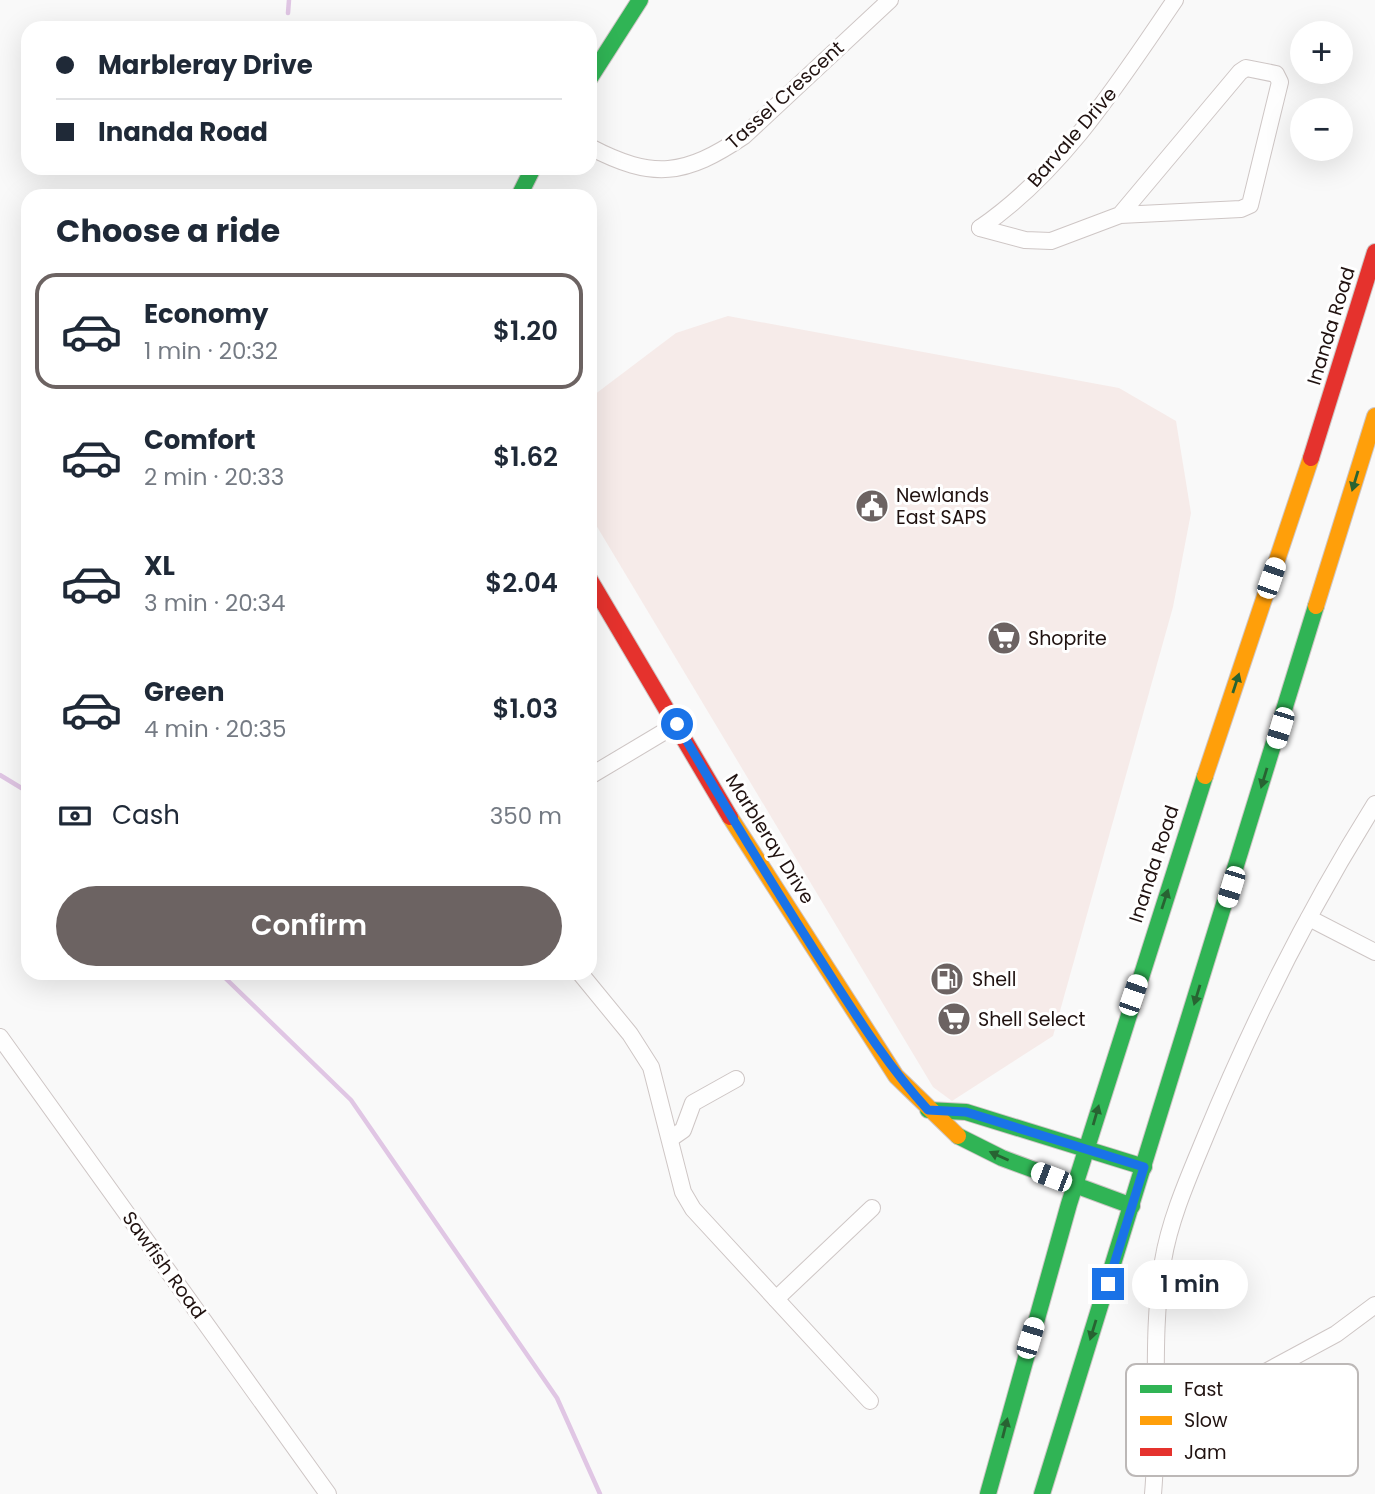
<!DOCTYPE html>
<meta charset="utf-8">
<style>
body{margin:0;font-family:Poppins,sans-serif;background:#f6f6f7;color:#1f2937;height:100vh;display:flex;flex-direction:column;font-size:26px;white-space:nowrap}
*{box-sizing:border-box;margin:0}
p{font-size:23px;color:#747a83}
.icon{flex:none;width:38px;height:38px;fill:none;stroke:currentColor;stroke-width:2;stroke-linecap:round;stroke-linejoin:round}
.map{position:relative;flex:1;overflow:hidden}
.sheet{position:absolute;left:21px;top:189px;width:576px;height:791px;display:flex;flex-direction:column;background:#fff;border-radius:21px;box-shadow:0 7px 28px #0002}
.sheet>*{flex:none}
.banner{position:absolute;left:21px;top:21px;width:576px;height:154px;border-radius:21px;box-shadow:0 7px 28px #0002;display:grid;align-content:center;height:154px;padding:0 35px;background:#fff}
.tools{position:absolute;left:1290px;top:21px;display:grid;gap:14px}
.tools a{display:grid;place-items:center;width:63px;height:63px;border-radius:50%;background:#fff;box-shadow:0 7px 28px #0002;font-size:35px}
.end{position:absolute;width:32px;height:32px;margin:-16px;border:9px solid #1a73e8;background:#fff;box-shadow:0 0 0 4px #fff}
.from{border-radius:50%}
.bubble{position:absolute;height:49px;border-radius:24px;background:#fff;box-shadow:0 7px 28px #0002;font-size:23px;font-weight:600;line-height:49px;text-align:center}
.car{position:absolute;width:21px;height:42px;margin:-21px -10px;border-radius:9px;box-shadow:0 0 5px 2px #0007;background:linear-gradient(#fff 24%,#345 0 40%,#fff 0 76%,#345 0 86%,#fff 0)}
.banner b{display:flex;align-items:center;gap:24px;height:66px;font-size:26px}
.banner b+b{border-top:2px solid #e0e1e3}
.banner i{width:18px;height:18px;background:#1f2937}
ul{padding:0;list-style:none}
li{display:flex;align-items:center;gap:21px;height:116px;margin:0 14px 10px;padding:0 21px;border:4px solid transparent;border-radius:21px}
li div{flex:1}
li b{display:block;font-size:26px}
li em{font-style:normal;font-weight:600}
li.current{border-color:#6c6362}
li>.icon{width:63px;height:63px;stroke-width:1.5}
h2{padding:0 35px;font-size:32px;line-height:84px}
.pay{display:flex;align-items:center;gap:18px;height:77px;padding:0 35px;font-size:26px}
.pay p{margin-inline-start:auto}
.button{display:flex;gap:14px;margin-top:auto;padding:14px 35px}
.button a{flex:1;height:80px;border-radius:42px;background:#6c6362;color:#fff;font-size:28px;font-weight:600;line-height:80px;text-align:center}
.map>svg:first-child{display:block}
.built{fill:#f6ebe9}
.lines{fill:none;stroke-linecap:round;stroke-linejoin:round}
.stream{stroke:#e0c6e4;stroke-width:4.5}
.street-casing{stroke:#cec6c5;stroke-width:18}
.fast-casing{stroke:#cec6c5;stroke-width:18}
.slow-casing{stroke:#cec6c5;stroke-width:18}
.jam-casing{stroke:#cec6c5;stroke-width:18}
.street{stroke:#fefefe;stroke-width:16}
.fast{stroke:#30b455;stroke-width:16}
.slow{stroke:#ff9f0a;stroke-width:16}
.jam{stroke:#e5322d;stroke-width:16}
.oneway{fill:#286332}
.route{stroke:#1a73e8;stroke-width:9}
.labels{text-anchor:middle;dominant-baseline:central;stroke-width:6;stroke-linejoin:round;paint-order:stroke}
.street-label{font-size:19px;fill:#201210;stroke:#fff}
.poi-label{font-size:19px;fill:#201210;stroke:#fff;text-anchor:start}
.key{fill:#fff;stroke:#bcb8b7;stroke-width:2}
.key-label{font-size:19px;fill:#201210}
</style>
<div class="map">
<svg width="1375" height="1494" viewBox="0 0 1375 1494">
<rect width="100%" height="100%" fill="#f9f9f9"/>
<!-- built -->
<path class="built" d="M728,316L1119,388L1176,421L1191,513L1173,607L1053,1036L952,1101L933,1087L590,515V398L676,333Z"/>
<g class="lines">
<!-- stream -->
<g class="stream">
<path d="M288,13L289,0"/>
<path d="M0,775L28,792"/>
<path d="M220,973L351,1100L557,1398L600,1494"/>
</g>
<defs>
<g id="street">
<path d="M590,147C653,180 685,176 744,136L890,0"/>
<path d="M980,228L1025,240L1051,241L1120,215L1240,72L1246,68L1276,74L1280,82L1250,205L1241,209L1120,215"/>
<path d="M980,228C1063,171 1119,82 1175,0"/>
<path d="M590,776L677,724"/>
<path d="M1309,918L1375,952"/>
<path d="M580,973L630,1034L651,1067L683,1192L693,1209L870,1401"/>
<path d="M0,1037L328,1494"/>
<path d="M670,1139L683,1130L693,1103L736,1079"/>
<path d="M776,1299L872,1208"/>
<path d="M1247,1382L1336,1334L1375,1305"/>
<path d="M1153,1494C1160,1416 1150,1338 1163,1261C1170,1218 1190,1174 1206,1135C1253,1021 1309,909 1375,804"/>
</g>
<g id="fast">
<path d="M590,78L640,0"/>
<path d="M519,196L533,168"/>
<path d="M928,1110L966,1112L1144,1167"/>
<path d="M958,1136L1002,1158L1132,1206"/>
<path d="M988,1494L1069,1204L1205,776"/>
<path d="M1042,1494L1316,606"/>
</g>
<g id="slow">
<path d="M1316,606L1375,416"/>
<path d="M1205,776L1311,458"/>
<path d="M730,817L896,1076L958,1136"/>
</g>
<g id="jam">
<path d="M1311,458L1375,252"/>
<path d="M590,580L730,817"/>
</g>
</defs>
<!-- street casing -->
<use href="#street" class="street-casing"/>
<!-- fast casing -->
<use href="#fast" class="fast-casing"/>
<!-- slow casing -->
<use href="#slow" class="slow-casing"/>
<!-- jam casing -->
<use href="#jam" class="jam-casing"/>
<!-- street -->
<use href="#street" class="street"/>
<!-- fast -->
<use href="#fast" class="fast"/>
<!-- slow -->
<use href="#slow" class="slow"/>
<!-- jam -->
<use href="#jam" class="jam"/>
</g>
<!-- one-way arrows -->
<defs><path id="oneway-solid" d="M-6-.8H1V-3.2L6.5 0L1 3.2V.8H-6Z" transform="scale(1.75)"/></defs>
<g class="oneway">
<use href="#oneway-solid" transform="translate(1355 481) rotate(107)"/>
<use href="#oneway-solid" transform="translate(1236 683) rotate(-72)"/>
<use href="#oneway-solid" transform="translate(1264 778) rotate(107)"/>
<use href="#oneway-solid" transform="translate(1165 899) rotate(-72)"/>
<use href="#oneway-solid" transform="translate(1197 995) rotate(107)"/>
<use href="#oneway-solid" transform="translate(1096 1115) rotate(-74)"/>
<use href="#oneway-solid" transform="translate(999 1156) rotate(-156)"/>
<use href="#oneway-solid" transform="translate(1093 1330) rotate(107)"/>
<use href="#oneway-solid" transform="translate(1005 1428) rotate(-76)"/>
</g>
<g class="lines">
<!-- route -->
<path class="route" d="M677,724C721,801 768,877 816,953C851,1007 884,1062 928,1110L966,1112L1144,1167L1108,1284"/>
</g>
<!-- icons -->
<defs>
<symbol id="civic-disc" viewBox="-11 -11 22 22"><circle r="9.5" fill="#6c6362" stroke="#fff"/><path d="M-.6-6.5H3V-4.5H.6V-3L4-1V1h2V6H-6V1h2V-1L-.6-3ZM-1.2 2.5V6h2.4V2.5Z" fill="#fff"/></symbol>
<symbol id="supermarket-disc" viewBox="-11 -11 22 22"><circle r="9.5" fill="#6c6362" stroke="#fff"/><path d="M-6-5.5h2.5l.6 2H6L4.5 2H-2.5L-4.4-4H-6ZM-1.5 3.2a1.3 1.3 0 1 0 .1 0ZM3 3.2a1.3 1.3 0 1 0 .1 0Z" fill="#fff"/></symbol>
<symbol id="fuel-disc" viewBox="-11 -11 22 22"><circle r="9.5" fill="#6c6362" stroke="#fff"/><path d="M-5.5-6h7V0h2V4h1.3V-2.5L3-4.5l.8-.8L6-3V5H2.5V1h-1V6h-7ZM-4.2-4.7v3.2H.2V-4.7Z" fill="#fff"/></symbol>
</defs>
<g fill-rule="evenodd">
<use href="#civic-disc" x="853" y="487" width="38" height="38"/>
<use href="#supermarket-disc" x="985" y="619" width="38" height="38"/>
<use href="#fuel-disc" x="928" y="960" width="38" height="38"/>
<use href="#supermarket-disc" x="935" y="1000" width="38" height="38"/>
</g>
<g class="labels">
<!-- street labels -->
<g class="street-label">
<text transform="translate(785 95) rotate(-42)">Tassel Crescent</text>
<text transform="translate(1072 137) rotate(-49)">Barvale Drive</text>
<text transform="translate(1331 326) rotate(-73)">Inanda Road</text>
<text transform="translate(770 839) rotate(58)">Marbleray Drive</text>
<text transform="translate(1154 864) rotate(-72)">Inanda Road</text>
<text transform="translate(164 1265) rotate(54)">Sawfish Road</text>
</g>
<!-- poi labels -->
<g class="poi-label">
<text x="896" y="495">Newlands<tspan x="896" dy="22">East SAPS</tspan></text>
<text x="1028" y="638">Shoprite</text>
<text x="972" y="979">Shell</text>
<text x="978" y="1019">Shell Select</text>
</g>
</g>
<!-- legend -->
<rect x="1126" y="1364" width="232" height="112" rx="10" class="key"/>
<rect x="1140" y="1385" width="32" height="8" fill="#30b455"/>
<rect x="1140" y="1416" width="32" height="9" fill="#ff9f0a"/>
<rect x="1140" y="1448" width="32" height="8" fill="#e5322d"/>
<g class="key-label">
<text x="1184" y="1396">Fast</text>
<text x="1184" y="1427">Slow</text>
<text x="1184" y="1459">Jam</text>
</g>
</svg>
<div class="tools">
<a>+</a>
<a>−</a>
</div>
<i class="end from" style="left:677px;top:724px"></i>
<i class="end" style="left:1108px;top:1284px"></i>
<div class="bubble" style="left:1132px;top:1260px;width:116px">1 min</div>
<i class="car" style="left:1271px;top:578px;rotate:19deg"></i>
<i class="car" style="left:1280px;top:728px;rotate:197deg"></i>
<i class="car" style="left:1231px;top:887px;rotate:197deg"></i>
<i class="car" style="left:1133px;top:995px;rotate:19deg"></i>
<i class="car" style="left:1051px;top:1177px;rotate:291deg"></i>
<i class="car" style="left:1030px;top:1338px;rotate:17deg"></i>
<div class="banner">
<b><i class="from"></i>Marbleray Drive</b>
<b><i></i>Inanda Road</b>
</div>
<section class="sheet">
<h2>Choose a ride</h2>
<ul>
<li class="current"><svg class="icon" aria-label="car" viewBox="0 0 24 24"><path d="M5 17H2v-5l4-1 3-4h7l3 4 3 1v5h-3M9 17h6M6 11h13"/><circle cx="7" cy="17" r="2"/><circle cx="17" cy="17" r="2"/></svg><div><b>Economy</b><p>1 min · 20:32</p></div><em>$1.20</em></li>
<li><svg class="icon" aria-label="car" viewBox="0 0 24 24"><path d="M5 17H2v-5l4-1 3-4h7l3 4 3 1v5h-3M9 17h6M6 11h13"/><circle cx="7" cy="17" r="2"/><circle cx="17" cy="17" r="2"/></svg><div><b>Comfort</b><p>2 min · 20:33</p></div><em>$1.62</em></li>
<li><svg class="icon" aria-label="car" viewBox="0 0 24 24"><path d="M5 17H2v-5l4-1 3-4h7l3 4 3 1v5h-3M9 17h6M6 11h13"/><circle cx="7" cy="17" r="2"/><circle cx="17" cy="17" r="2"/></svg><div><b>XL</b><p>3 min · 20:34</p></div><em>$2.04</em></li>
<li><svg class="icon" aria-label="car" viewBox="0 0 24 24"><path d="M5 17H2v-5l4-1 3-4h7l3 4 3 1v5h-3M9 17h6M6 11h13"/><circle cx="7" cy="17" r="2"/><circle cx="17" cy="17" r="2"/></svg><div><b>Green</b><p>4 min · 20:35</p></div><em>$1.03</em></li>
</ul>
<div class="pay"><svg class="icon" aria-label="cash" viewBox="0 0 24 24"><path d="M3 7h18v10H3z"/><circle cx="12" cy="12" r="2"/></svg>Cash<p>350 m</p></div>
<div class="button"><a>Confirm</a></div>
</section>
</div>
